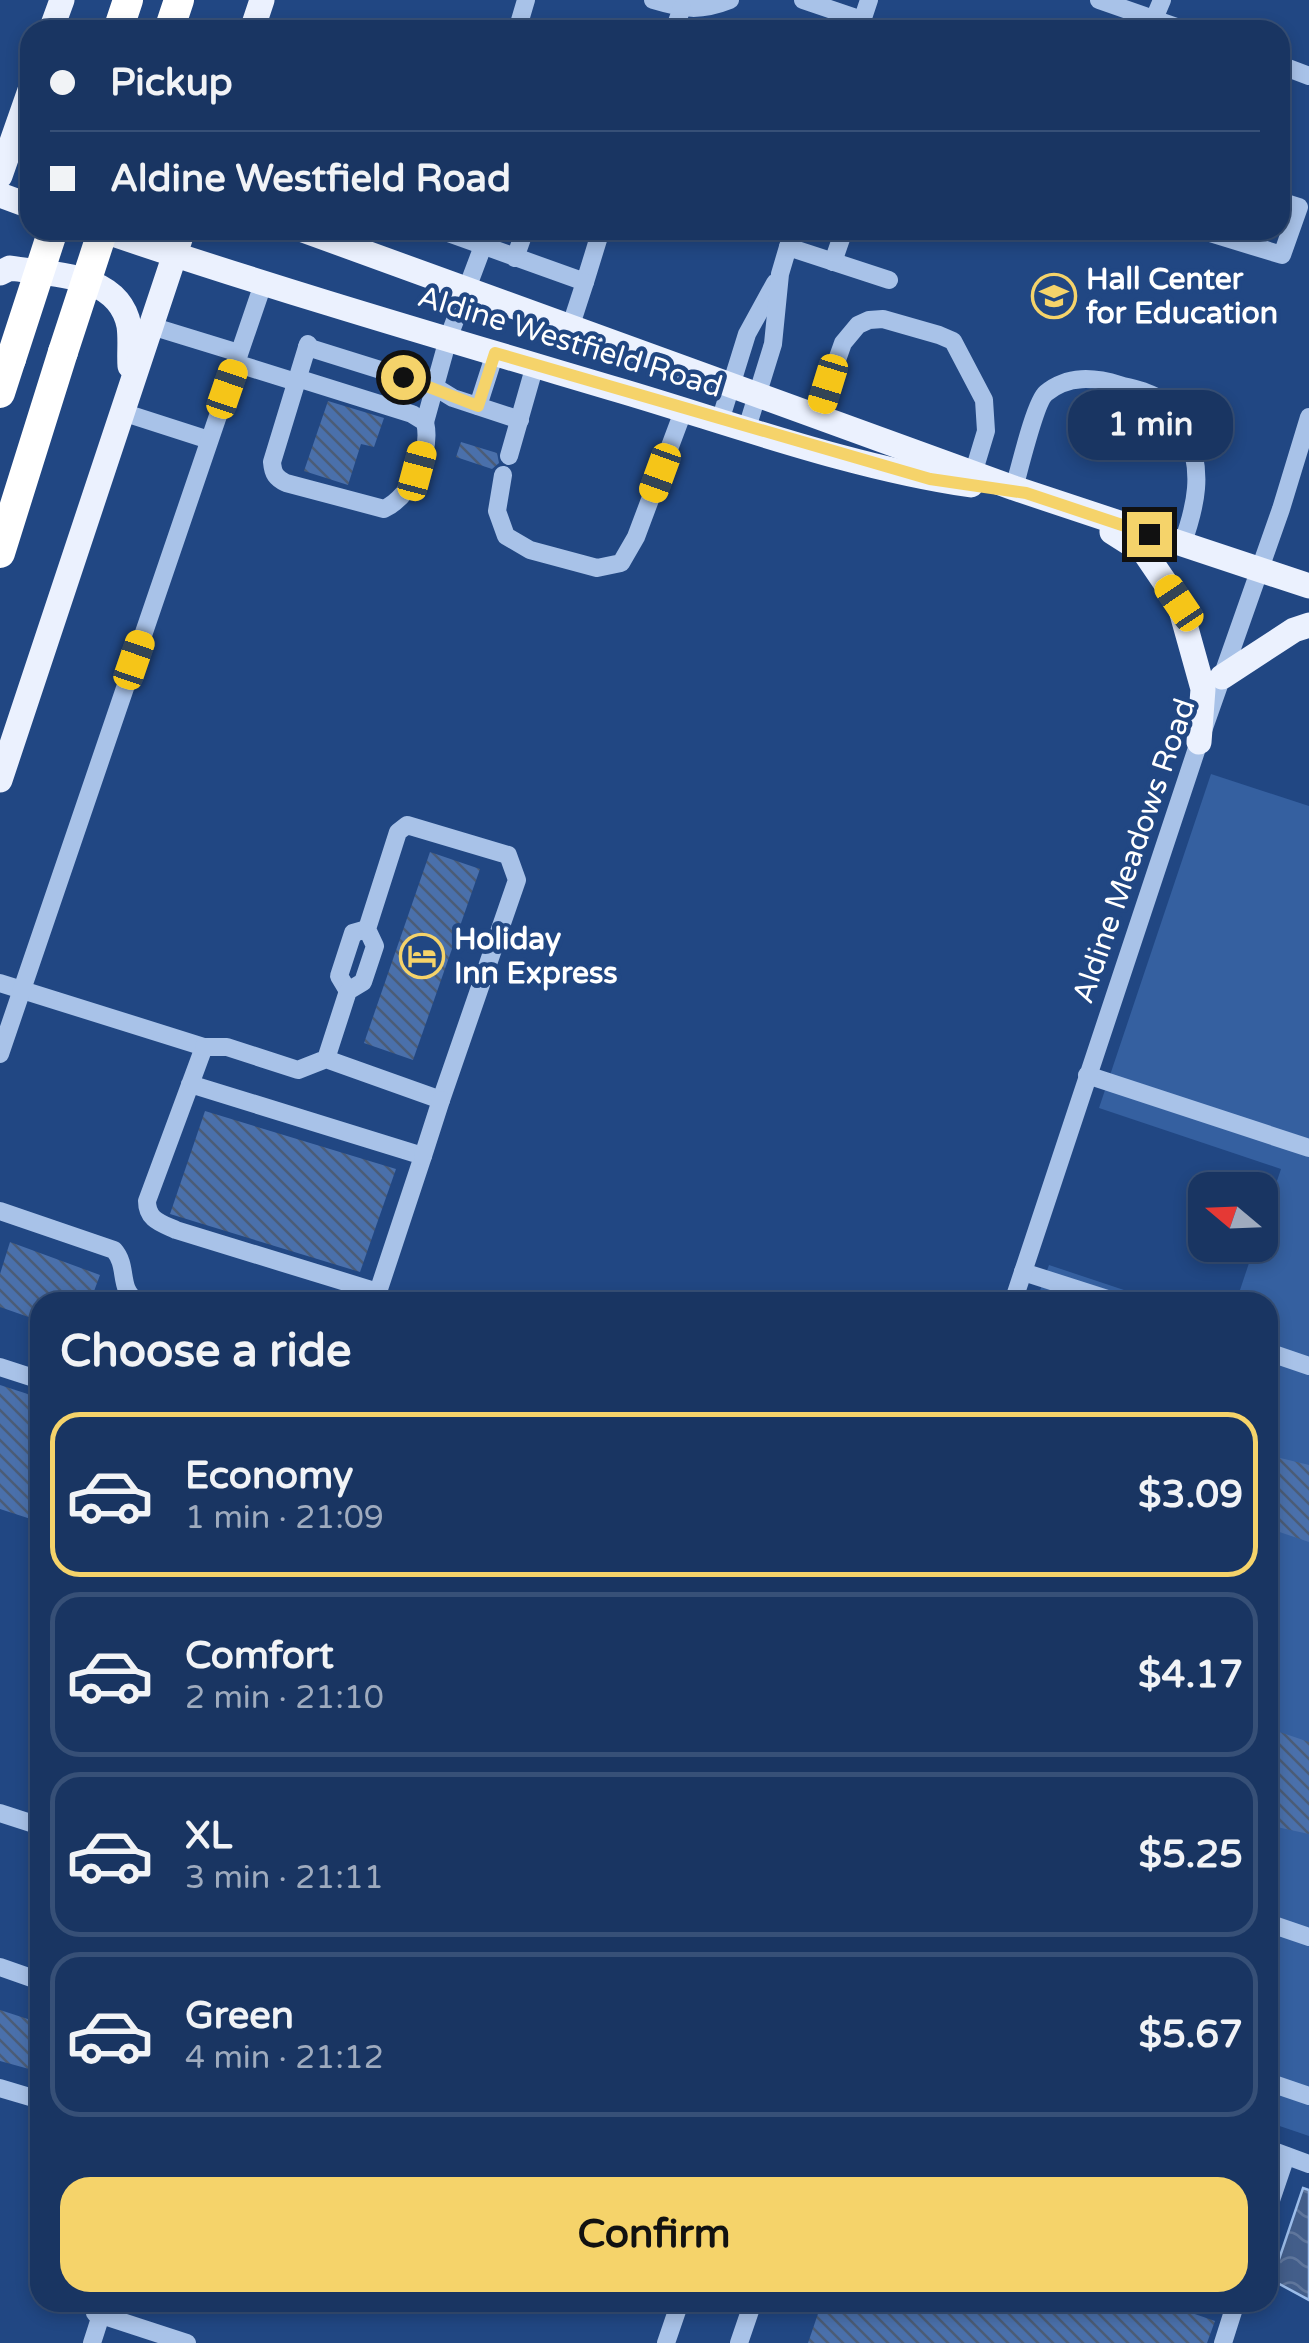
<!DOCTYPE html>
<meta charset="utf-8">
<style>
body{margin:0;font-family:"Varela Round",sans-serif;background:#26406b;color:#f1f3f6;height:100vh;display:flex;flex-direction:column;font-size:38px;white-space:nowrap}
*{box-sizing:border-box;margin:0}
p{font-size:32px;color:#9fabbe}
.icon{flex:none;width:55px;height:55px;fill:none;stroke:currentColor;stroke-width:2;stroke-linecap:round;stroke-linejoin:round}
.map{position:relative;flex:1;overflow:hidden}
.details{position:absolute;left:30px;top:1292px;width:1248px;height:1020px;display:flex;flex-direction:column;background:#193562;border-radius:30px;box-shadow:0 5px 15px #0003,0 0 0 2px #375077}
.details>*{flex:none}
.guide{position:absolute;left:20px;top:20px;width:1270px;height:220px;border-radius:30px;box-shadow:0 5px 15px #0003,0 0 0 2px #375077;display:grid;align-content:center;height:220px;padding:0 30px;background:#193562}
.needle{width:65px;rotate:289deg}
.buttons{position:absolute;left:1188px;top:1172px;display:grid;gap:20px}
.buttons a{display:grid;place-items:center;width:90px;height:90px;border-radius:20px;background:#193562;box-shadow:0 5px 15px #0003,0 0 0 2px #375077;font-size:50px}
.end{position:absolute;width:45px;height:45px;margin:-22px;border:12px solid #f5d36a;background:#111;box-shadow:0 0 0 5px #111}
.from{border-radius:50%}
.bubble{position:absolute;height:70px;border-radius:30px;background:#193562;box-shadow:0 5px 15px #0003,0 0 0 2px #375077;font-size:32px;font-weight:700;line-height:70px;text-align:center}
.car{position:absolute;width:30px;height:60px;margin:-30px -15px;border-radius:12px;box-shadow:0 0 8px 2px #0007;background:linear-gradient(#f5c518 24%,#345 0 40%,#f5c518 0 76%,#345 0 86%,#f5c518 0)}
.guide b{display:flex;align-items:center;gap:35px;height:95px;font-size:38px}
.guide b+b{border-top:2px solid #375077}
.guide i{width:25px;height:25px;background:#f1f3f6}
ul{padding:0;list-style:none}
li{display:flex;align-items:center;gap:30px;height:165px;margin:0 20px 15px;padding:0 10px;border:5px solid #375077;border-radius:30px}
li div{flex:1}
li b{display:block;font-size:38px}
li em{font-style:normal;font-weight:700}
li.active{border-color:#f5d36a}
li>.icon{width:90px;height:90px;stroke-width:1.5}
h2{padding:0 30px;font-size:45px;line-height:120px}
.button{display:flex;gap:20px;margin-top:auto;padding:20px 30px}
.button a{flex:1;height:115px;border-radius:30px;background:#f5d36a;color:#111;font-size:40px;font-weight:700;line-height:115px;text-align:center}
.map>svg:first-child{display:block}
.park{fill:#3560a0}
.water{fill:url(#water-waves);stroke:#9cbdea;stroke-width:2.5}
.building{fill:url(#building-back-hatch)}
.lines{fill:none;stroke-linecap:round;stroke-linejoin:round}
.minor{stroke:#a8c2e8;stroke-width:18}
.major{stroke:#ebf1fe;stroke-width:25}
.highway{stroke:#fff;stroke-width:30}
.highway-bridge{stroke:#fff;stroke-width:30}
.route{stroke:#f5d36a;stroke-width:12}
.labels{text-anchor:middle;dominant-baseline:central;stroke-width:9;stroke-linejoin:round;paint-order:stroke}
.poi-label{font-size:30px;font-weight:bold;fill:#fff;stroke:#214783;text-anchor:start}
.street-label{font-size:30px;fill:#fff;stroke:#214783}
</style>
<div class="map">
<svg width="1309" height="2343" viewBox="0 0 1309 2343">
<defs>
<pattern id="water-waves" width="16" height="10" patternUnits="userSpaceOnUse" patternTransform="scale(2.5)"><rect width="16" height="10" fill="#435e8a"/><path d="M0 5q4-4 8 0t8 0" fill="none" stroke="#5f769c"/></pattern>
<pattern id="building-back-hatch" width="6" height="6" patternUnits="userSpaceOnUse" patternTransform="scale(2.5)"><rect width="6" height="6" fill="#4a70ab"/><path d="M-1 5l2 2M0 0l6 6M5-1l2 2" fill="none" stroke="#4b5c77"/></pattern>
</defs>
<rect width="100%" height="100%" fill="#214783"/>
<!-- park -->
<g class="park">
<path d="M1211,774L1309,806V2136L1268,2122V1302H1236L1255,1245H1260V1231L1281,1169L1099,1108Z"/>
<path d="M1049,1265L1160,1302H1036Z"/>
</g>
<!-- water -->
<path class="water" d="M1303,2188L1309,2190V2300L1272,2280Z"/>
<!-- building -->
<g class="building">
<path d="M328,401L384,418L374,447L361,444L348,485L304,471Z"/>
<path d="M461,442L497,453L499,463L492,469L456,457Z"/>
<path d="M430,852L480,869L413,1060L364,1043Z"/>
<path d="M205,1111L396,1169L360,1272L170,1214Z"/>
<path d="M10,1242L100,1275L90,1302H40V1321L0,1307V1274Z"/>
<path d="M0,1385L40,1398V1522L0,1509Z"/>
<path d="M1268,1455L1309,1465V1542L1268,1528Z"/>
<path d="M1268,1728L1309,1742V1834L1268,1825Z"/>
<path d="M0,2010L40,2023V2072L0,2061Z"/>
<path d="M822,2302H1160L1215,2321L1207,2343H808Z"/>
</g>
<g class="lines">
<!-- minor -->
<g class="minor">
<path d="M526,0L518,27L528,30"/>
<path d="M653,0C683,9 700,12 730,0"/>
<path d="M803,0L862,20"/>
<path d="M1099,0L1185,30"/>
<path d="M1154,19L1162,0"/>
<path d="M674,30L682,8"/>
<path d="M859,30L869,0"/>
<path d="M1280,65L1309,76"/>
<path d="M440,230L585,282L601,230"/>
<path d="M1200,230L1282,255L1299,207L1280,201"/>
<path d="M788,247L889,280"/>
<path d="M515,258L525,230"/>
<path d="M833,262L844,230"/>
<path d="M151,326L239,353"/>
<path d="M570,328L585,282"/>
<path d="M307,347L435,387L453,398L520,420"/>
<path d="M235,363L296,382"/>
<path d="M297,378L412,414L425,422C432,452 411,496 384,509L286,483C276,478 273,474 272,462L308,344"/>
<path d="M478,406L495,353"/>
<path d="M122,412L209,440"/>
<path d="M816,419L843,343L858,325L869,320L883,319L939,335L953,341L984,400L986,431L973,474"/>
<path d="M720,421L747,334L775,283"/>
<path d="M425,422L448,339L489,230"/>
<path d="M747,428L773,344L780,274L793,230"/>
<path d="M509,456L535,365"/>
<path d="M503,475L497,511L506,536L530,550L597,568L621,563L636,537L684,409"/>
<path d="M1014,488C1019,471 1035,402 1046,393C1068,375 1094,377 1120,385C1134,389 1151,392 1163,401C1173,408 1181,422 1186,432C1204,471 1196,506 1182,545"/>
<path d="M0,983L204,1047L147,1201C147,1220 161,1223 176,1230L378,1292L423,1156L190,1084"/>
<path d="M348,991L339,976L353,933L367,929"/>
<path d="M204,1047H227L298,1070L326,1059L348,991L363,982L375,946L367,929L398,832L407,825L508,855L517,880L441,1100L326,1059"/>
<path d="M0,1054L263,284"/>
<path d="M1087,1075L1309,1148"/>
<path d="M423,1156L441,1100"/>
<path d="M0,1211L114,1250C129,1267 117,1289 138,1302"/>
<path d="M1023,1272L1117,1302"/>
<path d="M1013,1302L1199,742L1281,509L1309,417"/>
<path d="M1268,1352L1309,1366"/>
<path d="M0,1367L40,1380"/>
<path d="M0,1813L40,1826"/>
<path d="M1268,1923L1309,1937"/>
<path d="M0,1967L40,1981"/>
<path d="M1268,2082L1309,2096"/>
<path d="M0,2088L40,2100"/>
<path d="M1268,2149L1309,2164"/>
<path d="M1268,2209L1286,2156"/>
<path d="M99,2302L95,2313L187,2343"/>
<path d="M92,2343L101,2315"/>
<path d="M666,2343L680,2302"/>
<path d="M739,2343L753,2302"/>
<path d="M1223,2343L1236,2302"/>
</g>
<!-- major -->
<g class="major">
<path d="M51,30L62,0"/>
<path d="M252,30L262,0"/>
<path d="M0,176L30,90"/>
<path d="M0,195L30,206"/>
<path d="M101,230C274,289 450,340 625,392C739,426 854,468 971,485"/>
<path d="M303,230L1014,488L1309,586"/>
<path d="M0,273L10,268C52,275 119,273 129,326C131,339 129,354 130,366"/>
<path d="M1112,532L1145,553L1179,603L1203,689L1199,742"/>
<path d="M1222,677L1294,630L1309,625"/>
<path d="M0,780L183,230"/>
</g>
<!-- highway -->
<g class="highway">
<path d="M118,30L128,0"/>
<path d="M169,30L179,0"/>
<path d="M0,393L11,359"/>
<path d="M0,553L63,352"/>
</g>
<!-- highway-bridge -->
<g class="highway-bridge">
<path d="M63,352L103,230"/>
<path d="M11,359L53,230"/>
</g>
</g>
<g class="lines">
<!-- route -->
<path class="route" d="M403,377L478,406L495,353L930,479L1026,493L1149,534"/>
</g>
<!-- icons -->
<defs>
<symbol id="school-ring" viewBox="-11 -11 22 22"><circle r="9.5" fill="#214783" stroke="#f5d36a" stroke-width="1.5"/><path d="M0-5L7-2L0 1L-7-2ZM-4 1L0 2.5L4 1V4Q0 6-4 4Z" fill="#f5d36a"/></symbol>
<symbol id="hotel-ring" viewBox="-11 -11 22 22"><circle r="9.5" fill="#214783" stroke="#f5d36a" stroke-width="1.5"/><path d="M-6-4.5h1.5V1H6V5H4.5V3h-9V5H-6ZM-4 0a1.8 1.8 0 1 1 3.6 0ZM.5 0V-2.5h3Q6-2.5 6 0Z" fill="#f5d36a"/></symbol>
</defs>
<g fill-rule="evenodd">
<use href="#school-ring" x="1029" y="271" width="50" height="50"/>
<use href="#hotel-ring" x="397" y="931" width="50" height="50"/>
</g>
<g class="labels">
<!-- poi labels -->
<g class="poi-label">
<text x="1086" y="279">Hall Center<tspan x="1086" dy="34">for Education</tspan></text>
<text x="454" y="939">Holiday<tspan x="454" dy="34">Inn Express</tspan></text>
</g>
<!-- street labels -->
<g class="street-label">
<text transform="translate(570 342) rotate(17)">Aldine Westfield Road</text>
<text transform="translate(1134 851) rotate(-71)">Aldine Meadows Road</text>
</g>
</g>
</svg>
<div class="buttons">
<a><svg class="needle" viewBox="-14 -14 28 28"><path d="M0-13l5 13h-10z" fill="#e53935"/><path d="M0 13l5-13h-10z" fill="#9fabbe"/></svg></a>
</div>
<i class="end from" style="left:403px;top:377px"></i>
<i class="end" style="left:1149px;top:534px"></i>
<div class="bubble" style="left:1068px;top:390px;width:165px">1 min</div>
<i class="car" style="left:828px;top:384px;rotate:197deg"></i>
<i class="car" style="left:227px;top:389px;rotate:19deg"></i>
<i class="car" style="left:417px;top:471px;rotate:15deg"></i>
<i class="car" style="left:660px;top:473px;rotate:200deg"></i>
<i class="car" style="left:1179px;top:603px;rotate:326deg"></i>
<i class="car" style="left:134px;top:660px;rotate:19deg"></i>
<div class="guide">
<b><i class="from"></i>Pickup</b>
<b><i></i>Aldine Westfield Road</b>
</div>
<section class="details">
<h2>Choose a ride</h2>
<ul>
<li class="active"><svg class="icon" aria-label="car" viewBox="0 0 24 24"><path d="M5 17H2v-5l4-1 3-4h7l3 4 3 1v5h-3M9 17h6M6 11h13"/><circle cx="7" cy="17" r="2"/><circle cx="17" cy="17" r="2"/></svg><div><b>Economy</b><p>1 min · 21:09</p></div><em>$3.09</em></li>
<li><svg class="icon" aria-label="car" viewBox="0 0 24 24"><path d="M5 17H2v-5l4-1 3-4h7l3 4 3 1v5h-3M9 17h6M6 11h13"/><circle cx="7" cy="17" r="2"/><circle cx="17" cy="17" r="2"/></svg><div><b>Comfort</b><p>2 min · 21:10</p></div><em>$4.17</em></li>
<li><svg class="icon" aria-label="car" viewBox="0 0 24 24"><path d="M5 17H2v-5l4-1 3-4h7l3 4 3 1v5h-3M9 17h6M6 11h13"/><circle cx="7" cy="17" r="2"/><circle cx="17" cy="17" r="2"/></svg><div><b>XL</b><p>3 min · 21:11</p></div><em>$5.25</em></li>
<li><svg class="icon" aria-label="car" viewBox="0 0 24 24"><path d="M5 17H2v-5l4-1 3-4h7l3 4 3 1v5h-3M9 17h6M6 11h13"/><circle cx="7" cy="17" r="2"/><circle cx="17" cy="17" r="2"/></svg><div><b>Green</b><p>4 min · 21:12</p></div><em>$5.67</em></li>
</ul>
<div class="button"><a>Confirm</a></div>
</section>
</div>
